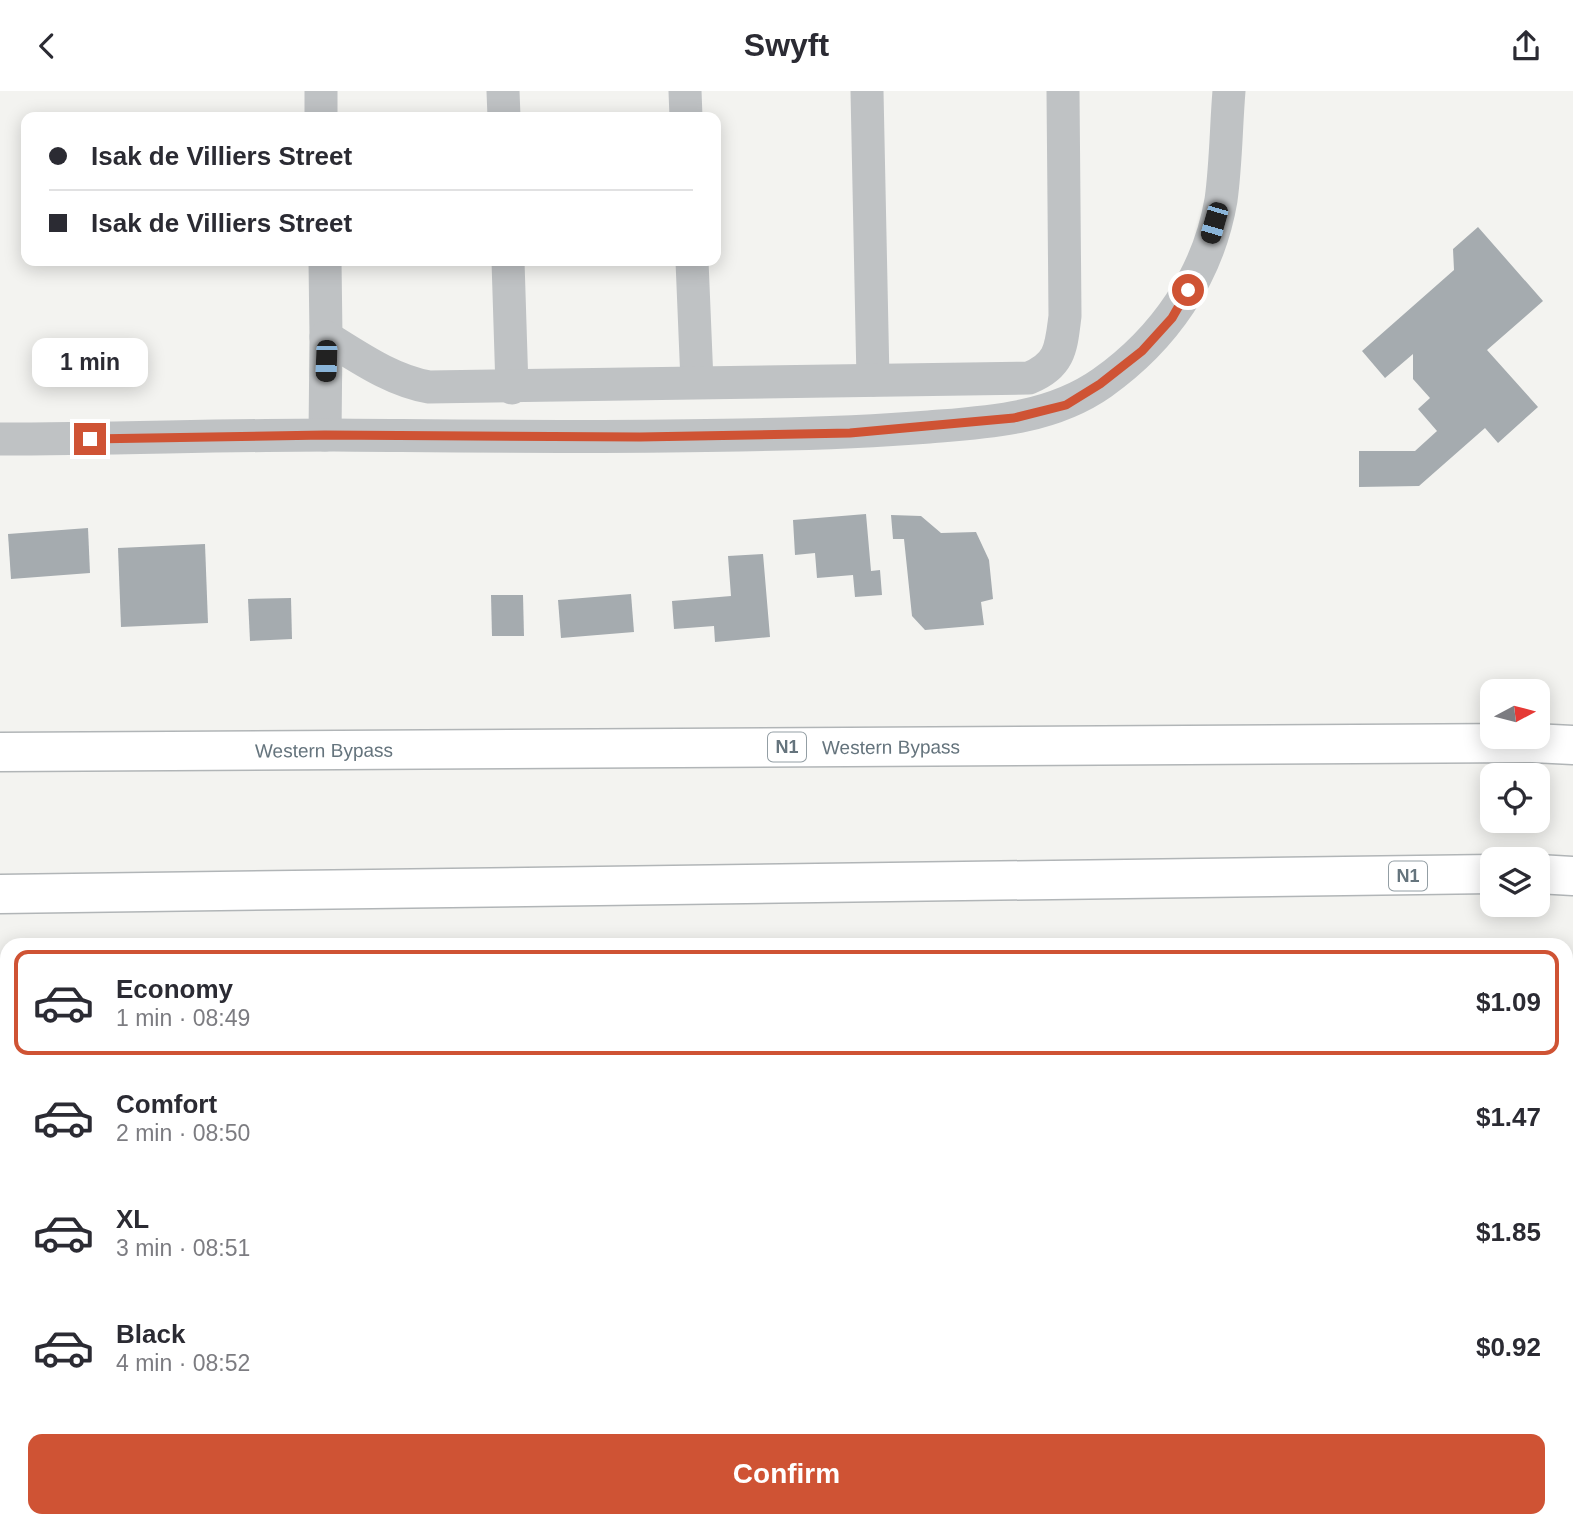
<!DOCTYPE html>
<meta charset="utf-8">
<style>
body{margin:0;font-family:Arial,sans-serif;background:#f2f2f3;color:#2b2b33;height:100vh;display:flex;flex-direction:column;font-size:26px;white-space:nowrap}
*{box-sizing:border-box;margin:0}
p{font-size:23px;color:#7c7c81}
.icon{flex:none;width:38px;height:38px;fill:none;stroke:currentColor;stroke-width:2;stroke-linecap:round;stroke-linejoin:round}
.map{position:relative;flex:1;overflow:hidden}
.sheet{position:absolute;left:0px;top:847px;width:1573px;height:590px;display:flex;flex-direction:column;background:#fff;border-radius:21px 21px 0 0;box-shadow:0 4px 18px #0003}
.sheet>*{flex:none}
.banner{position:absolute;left:21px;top:21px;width:700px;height:154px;border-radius:14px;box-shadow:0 4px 18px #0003;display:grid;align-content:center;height:154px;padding:0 28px;background:#fff}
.needle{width:46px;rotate:83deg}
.buttons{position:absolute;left:1480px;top:588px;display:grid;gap:14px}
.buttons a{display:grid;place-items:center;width:70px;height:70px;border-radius:14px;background:#fff;box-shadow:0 4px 18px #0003;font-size:35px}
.end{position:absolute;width:32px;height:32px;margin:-16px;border:9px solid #cf5334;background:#fff;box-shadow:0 0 0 4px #fff}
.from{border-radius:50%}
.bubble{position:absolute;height:49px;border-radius:14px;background:#fff;box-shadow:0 4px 18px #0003;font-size:23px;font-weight:800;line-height:49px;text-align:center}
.car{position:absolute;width:21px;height:42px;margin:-21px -10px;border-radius:9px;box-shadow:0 0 5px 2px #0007;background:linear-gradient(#222 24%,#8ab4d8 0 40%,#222 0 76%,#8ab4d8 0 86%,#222 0)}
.banner b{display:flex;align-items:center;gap:24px;height:66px;font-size:26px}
.banner b+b{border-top:2px solid #e1e1e2}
.banner i{width:18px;height:18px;background:#2b2b33}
ul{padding:12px 0 0;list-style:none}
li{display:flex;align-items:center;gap:21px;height:105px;margin:0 14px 10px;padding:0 14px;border:4px solid transparent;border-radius:14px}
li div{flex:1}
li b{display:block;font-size:26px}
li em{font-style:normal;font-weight:800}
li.selected{border-color:#cf5334}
li>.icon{width:63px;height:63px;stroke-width:1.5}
.action{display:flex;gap:14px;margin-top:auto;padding:14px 28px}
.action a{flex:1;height:80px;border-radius:14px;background:#cf5334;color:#fff;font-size:28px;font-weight:800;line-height:80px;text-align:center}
header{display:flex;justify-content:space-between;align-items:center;height:91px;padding:0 28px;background:#fff;font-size:32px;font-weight:800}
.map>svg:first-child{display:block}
.green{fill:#d5dad1}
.building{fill:#a5abaf}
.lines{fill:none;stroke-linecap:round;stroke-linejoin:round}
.motorway-casing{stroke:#b1b5b7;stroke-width:41}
.minor{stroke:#bfc2c4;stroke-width:33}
.motorway{stroke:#fff;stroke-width:38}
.route{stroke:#cf5334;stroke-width:9}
.labels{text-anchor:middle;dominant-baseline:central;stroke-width:7;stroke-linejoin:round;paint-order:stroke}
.shield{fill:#fff;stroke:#939ea4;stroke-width:2}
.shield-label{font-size:18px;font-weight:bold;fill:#65747d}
.street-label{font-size:19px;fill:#65747d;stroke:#fff}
</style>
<header><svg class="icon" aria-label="back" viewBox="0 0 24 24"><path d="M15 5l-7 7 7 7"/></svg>Swyft<svg class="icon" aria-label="share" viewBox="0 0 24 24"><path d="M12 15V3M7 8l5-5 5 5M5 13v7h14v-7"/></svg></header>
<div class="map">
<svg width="1573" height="1436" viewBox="0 0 1573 1436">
<rect width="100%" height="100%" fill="#f3f3f0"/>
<!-- green -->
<path class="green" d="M0,1223L7,1224V1430H747L748,1436H0Z"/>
<!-- building -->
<g class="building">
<path d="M1478,136L1543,210L1487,259L1538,316L1498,352L1485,337L1419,395L1359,396V360H1415L1437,340L1418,318L1430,307L1413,288V263L1385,287L1362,260L1454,179L1453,158Z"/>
<path d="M866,423L871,480L880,479L882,504L855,506L853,484L817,487L815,462L795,464L793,429Z"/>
<path d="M891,424L921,425L941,442L976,441L989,469L993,508L981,511L984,534L925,539L912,525L904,448H893Z"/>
<path d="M88,437L90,482L11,488L8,443Z"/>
<path d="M205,453L208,532L121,536L118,457Z"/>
<path d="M763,463L770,546L715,551L714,535L674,538L672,510L731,505L728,465Z"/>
<path d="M631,503L634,541L561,547L558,509Z"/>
<path d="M491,504H523L524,545H492Z"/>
<path d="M291,507L292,548L250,550L248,508Z"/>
</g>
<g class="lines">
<defs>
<g id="motorway">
<path id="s1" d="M0,661L1533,652L1573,654"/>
<path d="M1538,783L1573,785"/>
<path d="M0,803L1493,783"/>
</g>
</defs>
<!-- motorway casing -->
<use href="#motorway" class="motorway-casing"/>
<!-- minor -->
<g class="minor">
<path d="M321,0V26"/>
<path d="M503,0L504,26"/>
<path d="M685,0L686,26"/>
<path d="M867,0L873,289"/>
<path d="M325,170L326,246L325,344"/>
<path d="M508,170L512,297"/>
<path d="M692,170L697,291"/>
<path d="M326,246C360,267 391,289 429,296L1029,287C1061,274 1061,256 1065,225L1063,0"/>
<path d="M0,348C111,348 223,344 334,344C469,345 605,347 740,344C803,343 866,341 929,336C988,331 1051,328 1102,292C1164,248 1208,185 1221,109C1226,73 1226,36 1229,0"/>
<path d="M1566,1188H1573"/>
<path d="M0,1205H7"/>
<path d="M758,1436V1430"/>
<path d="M1249,1436V1430"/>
</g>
<!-- motorway -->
<use href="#motorway" class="motorway"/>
</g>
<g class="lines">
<!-- route -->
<path class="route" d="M90,348L325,344L640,346L850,342L1014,327L1066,314L1100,293L1142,260L1172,227L1188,199"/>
</g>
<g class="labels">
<!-- shield labels -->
<g class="shield">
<rect x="768" y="641.5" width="38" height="29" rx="5"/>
<rect x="1389" y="770.5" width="38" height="29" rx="5"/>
</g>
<g class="shield-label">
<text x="787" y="656">N1</text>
<text x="1408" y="785">N1</text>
</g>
<!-- street labels -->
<g class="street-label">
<text stroke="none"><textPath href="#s1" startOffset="891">Western Bypass</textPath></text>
<text stroke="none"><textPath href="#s1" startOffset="324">Western Bypass</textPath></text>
</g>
</g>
</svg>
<div class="buttons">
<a><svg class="needle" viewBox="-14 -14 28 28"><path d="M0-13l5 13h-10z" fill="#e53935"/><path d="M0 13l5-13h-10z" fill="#7c7c81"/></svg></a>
<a><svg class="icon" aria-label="locate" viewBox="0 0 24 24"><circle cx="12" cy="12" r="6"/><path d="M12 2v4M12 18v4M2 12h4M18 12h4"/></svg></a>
<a><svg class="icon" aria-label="layers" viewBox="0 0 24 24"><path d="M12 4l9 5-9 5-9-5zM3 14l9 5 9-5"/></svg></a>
</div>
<i class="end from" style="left:1188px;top:199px"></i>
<i class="end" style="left:90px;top:348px"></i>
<div class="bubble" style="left:32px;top:247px;width:116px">1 min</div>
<i class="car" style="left:1214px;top:132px;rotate:196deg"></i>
<i class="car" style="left:326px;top:270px;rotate:182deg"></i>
<div class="banner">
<b><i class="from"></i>Isak de Villiers Street</b>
<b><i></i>Isak de Villiers Street</b>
</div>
<section class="sheet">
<ul>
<li class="selected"><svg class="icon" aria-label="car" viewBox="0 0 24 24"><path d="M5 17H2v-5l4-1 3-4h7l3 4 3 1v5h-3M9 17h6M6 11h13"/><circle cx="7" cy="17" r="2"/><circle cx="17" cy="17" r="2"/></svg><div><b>Economy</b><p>1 min · 08:49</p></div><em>$1.09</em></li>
<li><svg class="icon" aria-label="car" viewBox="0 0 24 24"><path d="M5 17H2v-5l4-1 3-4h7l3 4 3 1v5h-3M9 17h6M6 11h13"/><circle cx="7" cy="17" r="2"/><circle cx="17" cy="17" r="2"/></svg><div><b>Comfort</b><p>2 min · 08:50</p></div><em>$1.47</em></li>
<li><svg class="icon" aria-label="car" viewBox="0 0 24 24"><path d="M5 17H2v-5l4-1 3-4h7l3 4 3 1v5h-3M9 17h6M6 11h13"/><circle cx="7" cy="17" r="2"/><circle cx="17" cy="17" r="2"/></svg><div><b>XL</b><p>3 min · 08:51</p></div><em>$1.85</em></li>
<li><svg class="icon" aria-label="car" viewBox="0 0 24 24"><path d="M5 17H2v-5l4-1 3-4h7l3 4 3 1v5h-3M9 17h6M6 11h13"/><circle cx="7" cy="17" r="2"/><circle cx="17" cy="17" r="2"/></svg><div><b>Black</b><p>4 min · 08:52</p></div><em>$0.92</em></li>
</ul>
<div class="action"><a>Confirm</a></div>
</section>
</div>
